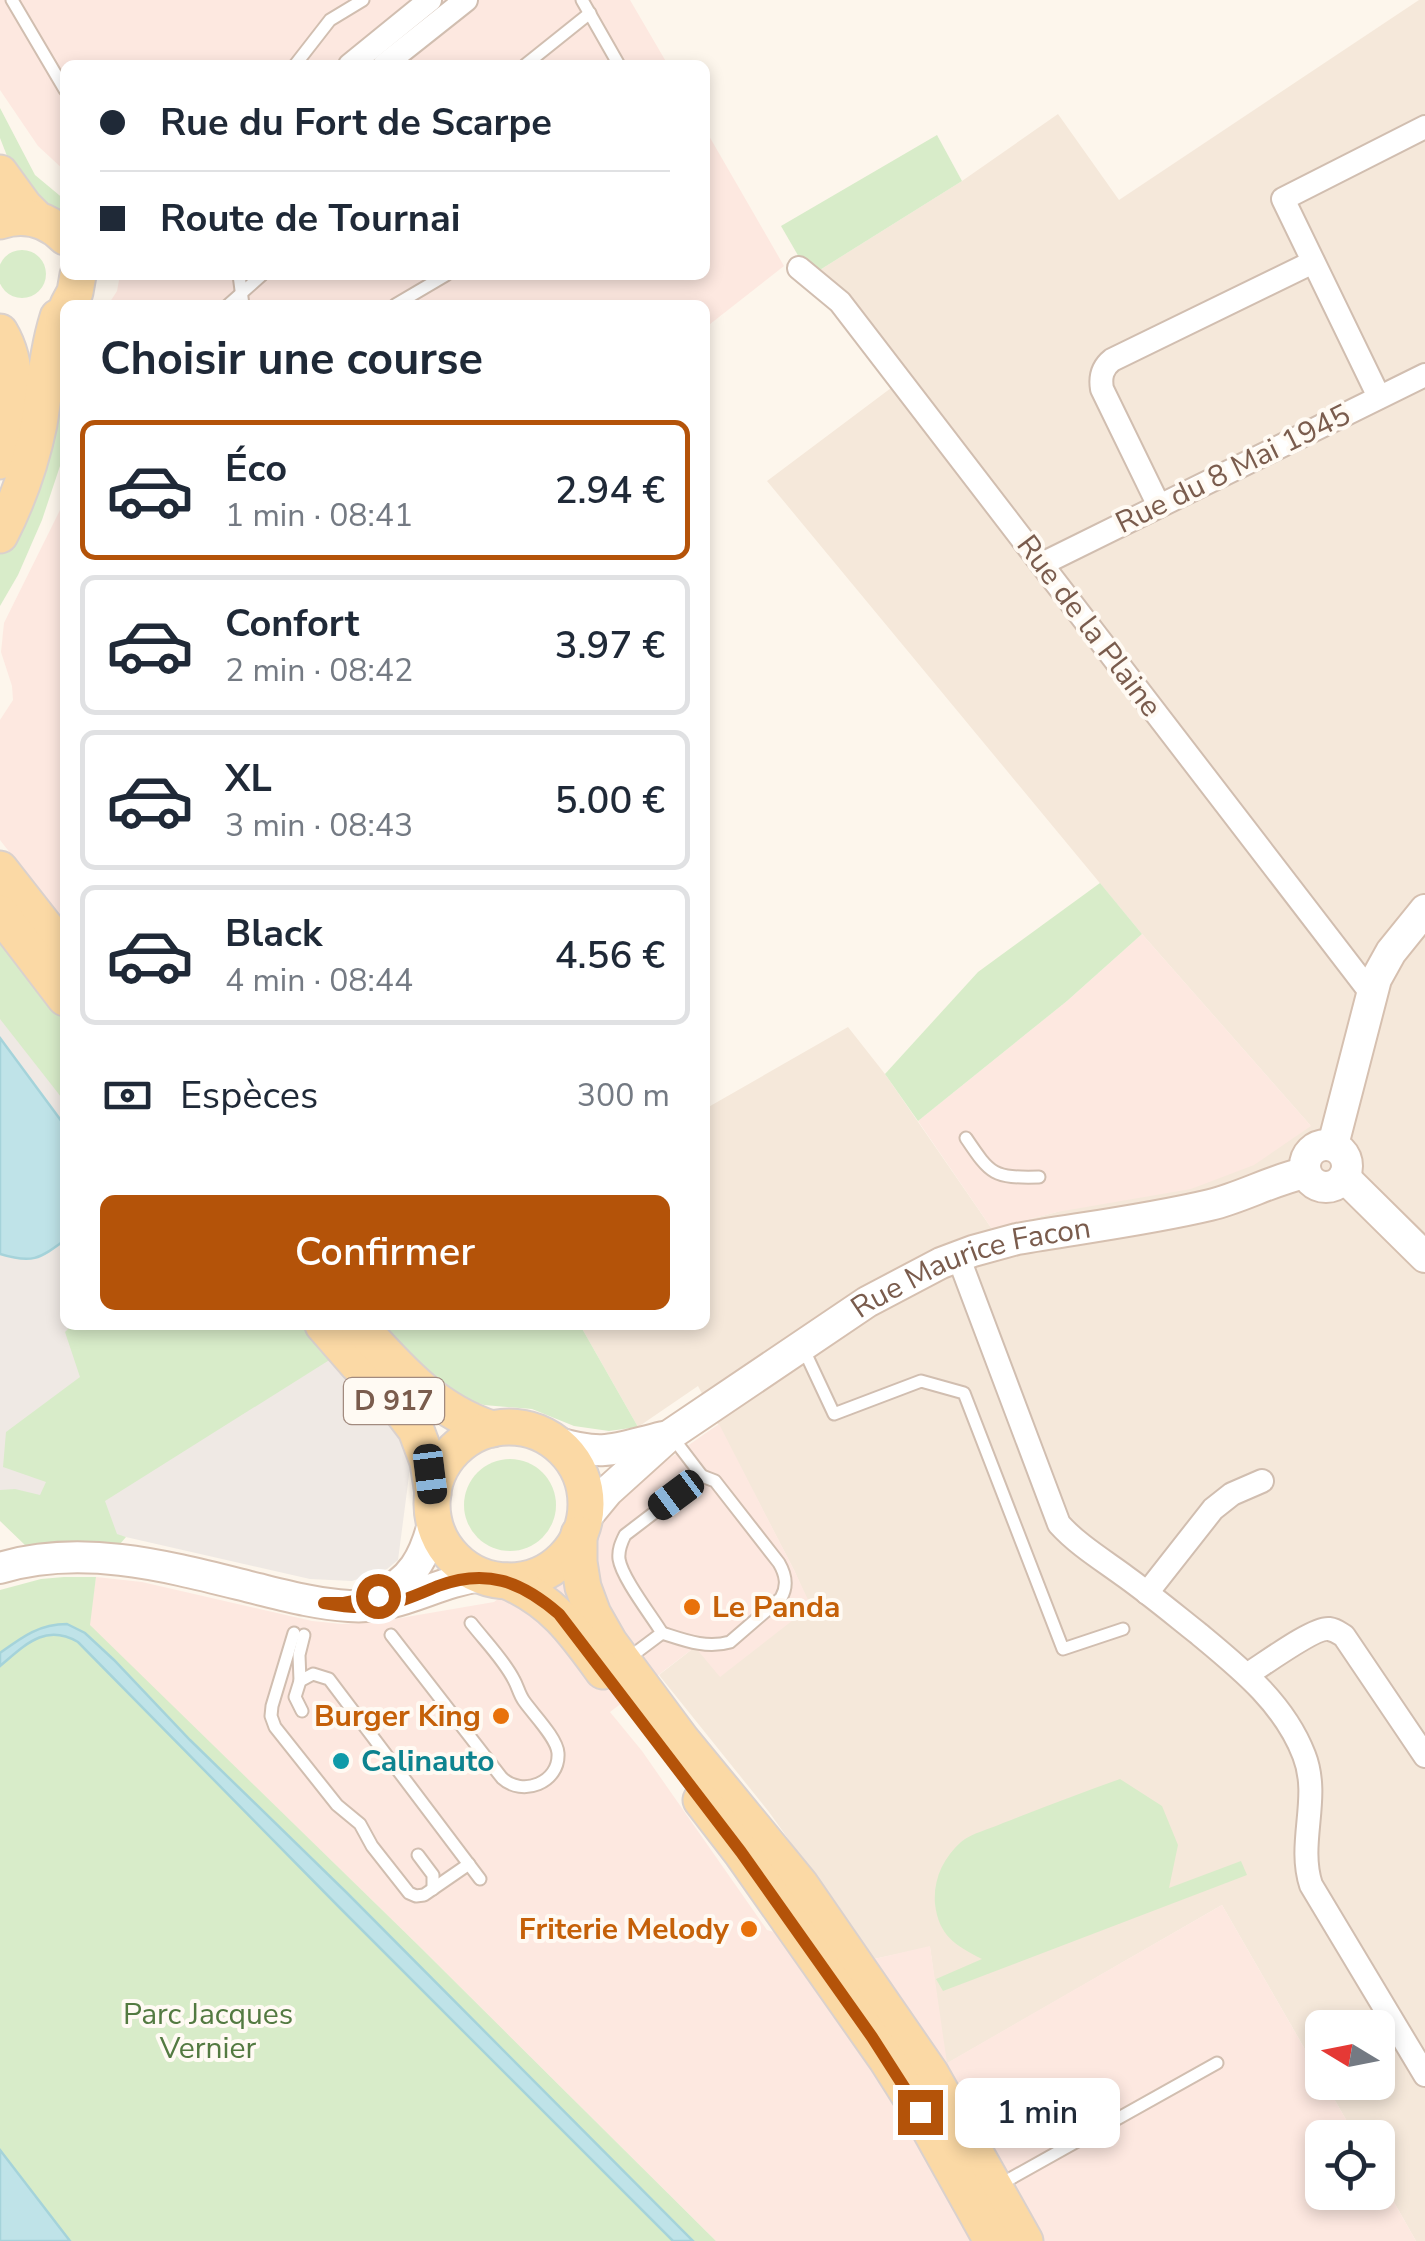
<!DOCTYPE html>
<html lang="fr">
<meta charset="utf-8">
<style>
body{margin:0;font-family:"Nunito Sans",sans-serif;background:#f2f2f3;color:#1f2937;height:100vh;display:flex;flex-direction:column;font-size:38px;white-space:nowrap}
*{box-sizing:border-box;margin:0}
p{font-size:32px;color:#747a83}
.icon{flex:none;width:55px;height:55px;fill:none;stroke:currentColor;stroke-width:2;stroke-linecap:round;stroke-linejoin:round}
.map{position:relative;flex:1;overflow:hidden}
.sheet{position:absolute;left:60px;top:300px;width:650px;height:1030px;display:flex;flex-direction:column;background:#fff;border-radius:15px;box-shadow:0 5px 15px #0003}
.sheet>*{flex:none}
.top-card{position:absolute;left:60px;top:60px;width:650px;height:220px;border-radius:15px;box-shadow:0 5px 15px #0003;display:grid;align-content:center;height:220px;padding:0 40px;background:#fff}
.needle{width:65px;rotate:280deg}
.controls{position:absolute;left:1305px;top:2010px;display:grid;gap:20px}
.controls a{display:grid;place-items:center;width:90px;height:90px;border-radius:15px;background:#fff;box-shadow:0 5px 15px #0003;font-size:50px}
.end{position:absolute;width:45px;height:45px;margin:-22px;border:12px solid #b45309;background:#fff;box-shadow:0 0 0 5px #fff}
.from{border-radius:50%}
.bubble{position:absolute;height:70px;border-radius:15px;background:#fff;box-shadow:0 5px 15px #0003;font-size:32px;font-weight:600;line-height:70px;text-align:center}
.car{position:absolute;width:30px;height:60px;margin:-30px -15px;border-radius:12px;box-shadow:0 0 8px 2px #0007;background:linear-gradient(#222 24%,#8ab4d8 0 40%,#222 0 76%,#8ab4d8 0 86%,#222 0)}
.top-card b{display:flex;align-items:center;gap:35px;height:95px;font-size:38px}
.top-card b+b{border-top:2px solid #e0e1e3}
.top-card i{width:25px;height:25px;background:#1f2937}
ul{padding:0;list-style:none}
li{display:flex;align-items:center;gap:30px;height:140px;margin:0 20px 15px;padding:0 20px;border:5px solid #e0e1e3;border-radius:15px}
li div{flex:1}
li b{display:block;font-size:38px}
li em{font-style:normal;font-weight:600}
li.current{border-color:#b45309}
li>.icon{width:90px;height:90px;stroke-width:1.5}
h2{padding:0 40px;font-size:45px;line-height:120px}
.pay{display:flex;align-items:center;gap:25px;height:110px;padding:0 40px;font-size:38px}
.pay p{margin-inline-start:auto}
.primary-button{display:flex;gap:20px;margin-top:auto;padding:20px 40px}
.primary-button a{flex:1;height:115px;border-radius:15px;background:#b45309;color:#fff;font-size:40px;font-weight:600;line-height:115px;text-align:center}
.map>svg:first-child{display:block}
.residential{fill:#f5e8da}
.commercial{fill:#fde8e0}
.industrial{fill:#efe9e4}
.green{fill:#d8ecc9}
.water{fill:#bfe3e8;stroke:#a5d3da;stroke-width:2.5}
.lines{fill:none;stroke-linecap:round;stroke-linejoin:round}
.lane-casing{stroke:#d1beb0;stroke-width:15}
.street-casing{stroke:#d1beb0;stroke-width:26}
.secondary-casing{stroke:#d6c0b0;stroke-width:34}
.primary-casing{stroke:#dad1cd;stroke-width:39}
.lane{stroke:#fff;stroke-width:11}
.street{stroke:#fff;stroke-width:22}
.secondary{stroke:#fff;stroke-width:30}
.primary{stroke:#fbd9a5;stroke-width:35}
.route{stroke:#b45309;stroke-width:12}
.food-dot{fill:#e8710a;stroke:#fffaf3;stroke-width:4}
.culture-dot{fill:#0f9aa8;stroke:#fffaf3;stroke-width:4}
.labels{text-anchor:middle;dominant-baseline:central;stroke-width:8;stroke-linejoin:round;paint-order:stroke}
.shield{fill:#fffaf3;stroke:#a28b7f;stroke-width:2.5}
.shield-label{font-size:28px;font-weight:bold;fill:#7a5c4d}
.street-label{font-size:30px;fill:#7a5c4d;stroke:#fffaf3}
.food-label{font-size:30px;font-weight:bold;fill:#c56008;stroke:#fffaf3;text-anchor:end}
.culture-label{font-size:30px;font-weight:bold;fill:#0d838f;stroke:#fffaf3;text-anchor:start}
.park-label{font-size:30px;fill:#537a41;stroke:#fffaf3}
</style>
<div class="map">
<svg width="1425" height="2241" viewBox="0 0 1425 2241">
<rect width="100%" height="100%" fill="#fdf6ec"/>
<!-- residential -->
<path class="residential" d="M1419,0H1425V2241H1416L1378,2174V2138L1356,2137L1325,2083L1378,2082V2028H1322V2079L1222,1905L946,2064L930,1947L874,1959L769,1812L659,1675L695,1647L810,1606L794,1570L698,1386L638,1427L580,1325H705V1109L848,1027L885,1074L992,1229L1057,1212L1310,1125L1142,934L767,481L891,388L830,307L815,273L962,181L1058,114L1119,200Z"/>
<!-- commercial -->
<g class="commercial">
<path d="M0,0H630L668,65H65V171L38,146L0,90Z"/>
<path d="M705,129L784,266L705,328V305H108L117,291L120,275H705Z"/>
<path d="M65,494V923L0,840V720L13,700L12,686L1,652L4,623L62,506Z"/>
<path d="M1142,934L1311,1126L1254,1165L1191,1189L1057,1212L992,1229L918,1121L1067,1001Z"/>
<path d="M719,1424L794,1570L811,1606L720,1677L695,1647L610,1712L642,1751L767,1930L874,1959L930,1946L947,2063L1222,1905L1322,2079V2082L1325,2083L1356,2137L1322,2138V2192H1378V2174L1416,2241H716L417,1944L89,1625L96,1577L142,1582L312,1621L342,1624L377,1622L494,1602L591,1527L657,1467Z"/>
</g>
<!-- industrial -->
<path class="industrial" d="M0,980L65,1037V1325H305L331,1359L371,1400L406,1449L410,1468L398,1560L387,1569L352,1581L310,1579L117,1535L0,1517Z"/>
<!-- green -->
<g class="green">
<path d="M0,108L35,175L65,200V222L18,184L0,138Z"/>
<path d="M937,135L962,181L815,273L803,264L781,226Z"/>
<circle cx="22" cy="274" r="24"/>
<path d="M65,329V451L42,520L18,575L0,606V549Z"/>
<path d="M1100,883L1142,934L1067,1001L918,1121L885,1074L978,972Z"/>
<path d="M0,937L65,1017V1102L0,1019Z"/>
<path d="M72,1325H305L331,1359L105,1501L117,1534L126,1537L120,1544L56,1543L26,1546L0,1521V1490L15,1489L40,1495L46,1482L3,1467L6,1432L80,1377L65,1332Z"/>
<path d="M383,1325H580L638,1427L609,1431L574,1426L532,1409L484,1405L466,1399L425,1369Z"/>
<circle cx="510" cy="1505" r="46"/>
<path d="M64,1577H96L90,1625L417,1944L716,2241H70L0,2150V1590L41,1579Z"/>
<path d="M1120,1779L1162,1806L1178,1845L1169,1888L1241,1861L1247,1875L943,1991L936,1979L982,1959C955,1945 939,1936 935,1904C933,1880 943,1858 961,1842C972,1833 990,1829 1003,1823C1042,1808 1080,1793 1120,1779Z"/>
</g>
<!-- water -->
<g class="water">
<path d="M0,1038L65,1126V1240C39,1259 32,1264 0,1254Z"/>
<path d="M67,1624L85,1633L114,1660L190,1740L347,1893L693,2241H673L339,1907L78,1642C45,1623 25,1645 0,1666V1653C22,1637 39,1624 67,1624Z"/>
<path d="M0,2150L70,2241H0Z"/>
</g>
<g class="lines">
<defs>
<g id="lane">
<path d="M12,0L65,90"/>
<path d="M582,0L619,65"/>
<path d="M295,65L330,20L363,0"/>
<path d="M525,65L590,13"/>
<path d="M239,275L243,305"/>
<path d="M228,305L262,275"/>
<path d="M395,305L446,275"/>
<path d="M966,1138C991,1175 993,1178 1039,1177"/>
<path d="M804,1350L834,1414L921,1381L964,1393L1063,1649L1123,1629"/>
<path d="M294,1633L272,1706L271,1716L275,1727L337,1805L360,1824L372,1846L409,1893L416,1896L424,1895L469,1864"/>
<path d="M662,1633C684,1640 706,1649 730,1642L781,1598C788,1586 786,1575 779,1563L715,1481L702,1476"/>
<path d="M391,1635L502,1778C522,1797 560,1783 558,1753C557,1738 533,1714 524,1701C519,1694 518,1687 514,1680C504,1660 485,1641 471,1623"/>
<path d="M626,1660L662,1633C651,1615 622,1578 619,1559C618,1550 621,1543 625,1535L702,1476L673,1438"/>
<path d="M300,1681L299,1655L304,1635"/>
<path d="M302,1711L295,1697L300,1681L313,1674L329,1679L480,1879"/>
<path d="M418,1855L433,1875V1889"/>
<path d="M999,2185L1217,2063"/>
</g>
<g id="street">
<path d="M350,65L430,0"/>
<path d="M384,65L466,0"/>
<path d="M799,268L840,302L1371,993"/>
<path d="M1379,397L1283,199L1425,127"/>
<path d="M1159,506L1102,389C1100,377 1102,368 1112,360L1313,262"/>
<path d="M1042,564L1425,375"/>
<path d="M958,1256L1059,1524C1078,1545 1103,1560 1126,1577C1151,1595 1175,1615 1199,1634C1240,1668 1284,1703 1304,1755C1321,1798 1297,1842 1311,1885L1425,2075"/>
<path d="M1147,1593L1213,1509L1232,1494L1262,1481"/>
<path d="M1248,1674C1263,1665 1314,1627 1329,1629C1336,1630 1339,1633 1344,1636L1425,1756"/>
</g>
<g id="secondary">
<circle cx="1326" cy="1166" r="21"/>
<path d="M1333,1145L1376,979L1391,952L1425,910"/>
<path d="M1344,1177L1425,1257"/>
<path d="M555,1442C605,1457 614,1449 663,1437"/>
<path id="s1" d="M584,1520L608,1491L670,1435L867,1302L941,1263L973,1251L1017,1239C1081,1228 1147,1220 1210,1205C1243,1197 1272,1180 1305,1173"/>
<path d="M0,1568C83,1543 170,1567 250,1587C283,1595 315,1604 349,1606C400,1610 433,1582 482,1576"/>
<path d="M376,1597C412,1582 425,1557 434,1520"/>
</g>
<g id="primary">
<path d="M0,173L24,206L37,219"/>
<path d="M0,221C25,213 47,219 65,237"/>
<path d="M68,305L75,292L78,275"/>
<path d="M0,332C24,372 12,419 0,461"/>
<path d="M0,535C18,500 31,463 39,424C45,388 47,352 58,317"/>
<path d="M0,869L65,952"/>
<path d="M0,913L65,998"/>
<path d="M323,1325L357,1364L394,1401L416,1430L428,1462L433,1494"/>
<path d="M359,1325C399,1369 434,1410 492,1429"/>
<circle cx="509" cy="1504" r="77"/>
<path d="M579,1534V1562L583,1587L593,1614L609,1642L681,1739L800,1884L931,2074L1025,2241"/>
<path d="M507,1581C554,1602 574,1631 603,1671"/>
<path d="M701,1800L741,1852L887,2060L920,2112L992,2241"/>
</g>
</defs>
<!-- lane casing -->
<use href="#lane" class="lane-casing"/>
<!-- street casing -->
<use href="#street" class="street-casing"/>
<!-- secondary casing -->
<use href="#secondary" class="secondary-casing"/>
<!-- primary casing -->
<use href="#primary" class="primary-casing"/>
<!-- lane -->
<use href="#lane" class="lane"/>
<!-- street -->
<use href="#street" class="street"/>
<!-- secondary -->
<use href="#secondary" class="secondary"/>
<!-- primary -->
<use href="#primary" class="primary"/>
</g>
<g class="lines">
<!-- route -->
<path class="route" d="M378,1596L344,1603H324C345,1607 366,1609 386,1605C404,1601 421,1593 438,1586C486,1568 521,1581 559,1614L741,1852L872,2037L920,2112"/>
</g>
<!-- markers -->
<g class="food-dot">
<circle cx="692" cy="1607" r="10"/>
<circle cx="501" cy="1716" r="10"/>
<circle cx="749" cy="1929" r="10"/>
</g>
<circle class="culture-dot" cx="341" cy="1761" r="10"/>
<g class="labels">
<!-- shield labels -->
<rect class="shield" x="344" y="1378" width="100" height="46" rx="8"/>
<g class="shield-label">
<text x="394" y="1401">D 917</text>
</g>
<!-- street labels -->
<g class="street-label">
<text transform="translate(1233 469) rotate(-26)">Rue du 8 Mai 1945</text>
<text transform="translate(1089 626) rotate(53)">Rue de la Plaine</text>
<text stroke="none"><textPath href="#s1" startOffset="470">Rue Maurice Facon</textPath></text>
</g>
<!-- food labels -->
<g class="food-label">
<text x="712" y="1607" text-anchor="start">Le Panda</text>
<text x="481" y="1716">Burger King</text>
<text x="729" y="1929">Friterie Melody</text>
</g>
<!-- culture labels -->
<g class="culture-label">
<text x="361" y="1761">Calinauto</text>
</g>
<!-- park labels -->
<g class="park-label">
<text x="208" y="2014">Parc Jacques<tspan x="208" dy="34">Vernier</tspan></text>
</g>
</g>
</svg>
<div class="controls">
<a><svg class="needle" viewBox="-14 -14 28 28"><path d="M0-13l5 13h-10z" fill="#e53935"/><path d="M0 13l5-13h-10z" fill="#747a83"/></svg></a>
<a><svg class="icon" aria-label="locate" viewBox="0 0 24 24"><circle cx="12" cy="12" r="6"/><path d="M12 2v4M12 18v4M2 12h4M18 12h4"/></svg></a>
</div>
<i class="end from" style="left:378px;top:1596px"></i>
<i class="end" style="left:920px;top:2112px"></i>
<div class="bubble" style="left:955px;top:2078px;width:165px">1 min</div>
<i class="car" style="left:430px;top:1474px;rotate:173deg"></i>
<i class="car" style="left:676px;top:1495px;rotate:233deg"></i>
<div class="top-card">
<b><i class="from"></i>Rue du Fort de Scarpe</b>
<b><i></i>Route de Tournai</b>
</div>
<section class="sheet">
<h2>Choisir une course</h2>
<ul>
<li class="current"><svg class="icon" aria-label="car" viewBox="0 0 24 24"><path d="M5 17H2v-5l4-1 3-4h7l3 4 3 1v5h-3M9 17h6M6 11h13"/><circle cx="7" cy="17" r="2"/><circle cx="17" cy="17" r="2"/></svg><div><b>Éco</b><p>1 min · 08:41</p></div><em>2.94 €</em></li>
<li><svg class="icon" aria-label="car" viewBox="0 0 24 24"><path d="M5 17H2v-5l4-1 3-4h7l3 4 3 1v5h-3M9 17h6M6 11h13"/><circle cx="7" cy="17" r="2"/><circle cx="17" cy="17" r="2"/></svg><div><b>Confort</b><p>2 min · 08:42</p></div><em>3.97 €</em></li>
<li><svg class="icon" aria-label="car" viewBox="0 0 24 24"><path d="M5 17H2v-5l4-1 3-4h7l3 4 3 1v5h-3M9 17h6M6 11h13"/><circle cx="7" cy="17" r="2"/><circle cx="17" cy="17" r="2"/></svg><div><b>XL</b><p>3 min · 08:43</p></div><em>5.00 €</em></li>
<li><svg class="icon" aria-label="car" viewBox="0 0 24 24"><path d="M5 17H2v-5l4-1 3-4h7l3 4 3 1v5h-3M9 17h6M6 11h13"/><circle cx="7" cy="17" r="2"/><circle cx="17" cy="17" r="2"/></svg><div><b>Black</b><p>4 min · 08:44</p></div><em>4.56 €</em></li>
</ul>
<div class="pay"><svg class="icon" aria-label="cash" viewBox="0 0 24 24"><path d="M3 7h18v10H3z"/><circle cx="12" cy="12" r="2"/></svg>Espèces<p>300 m</p></div>
<div class="primary-button"><a>Confirmer</a></div>
</section>
</div>
